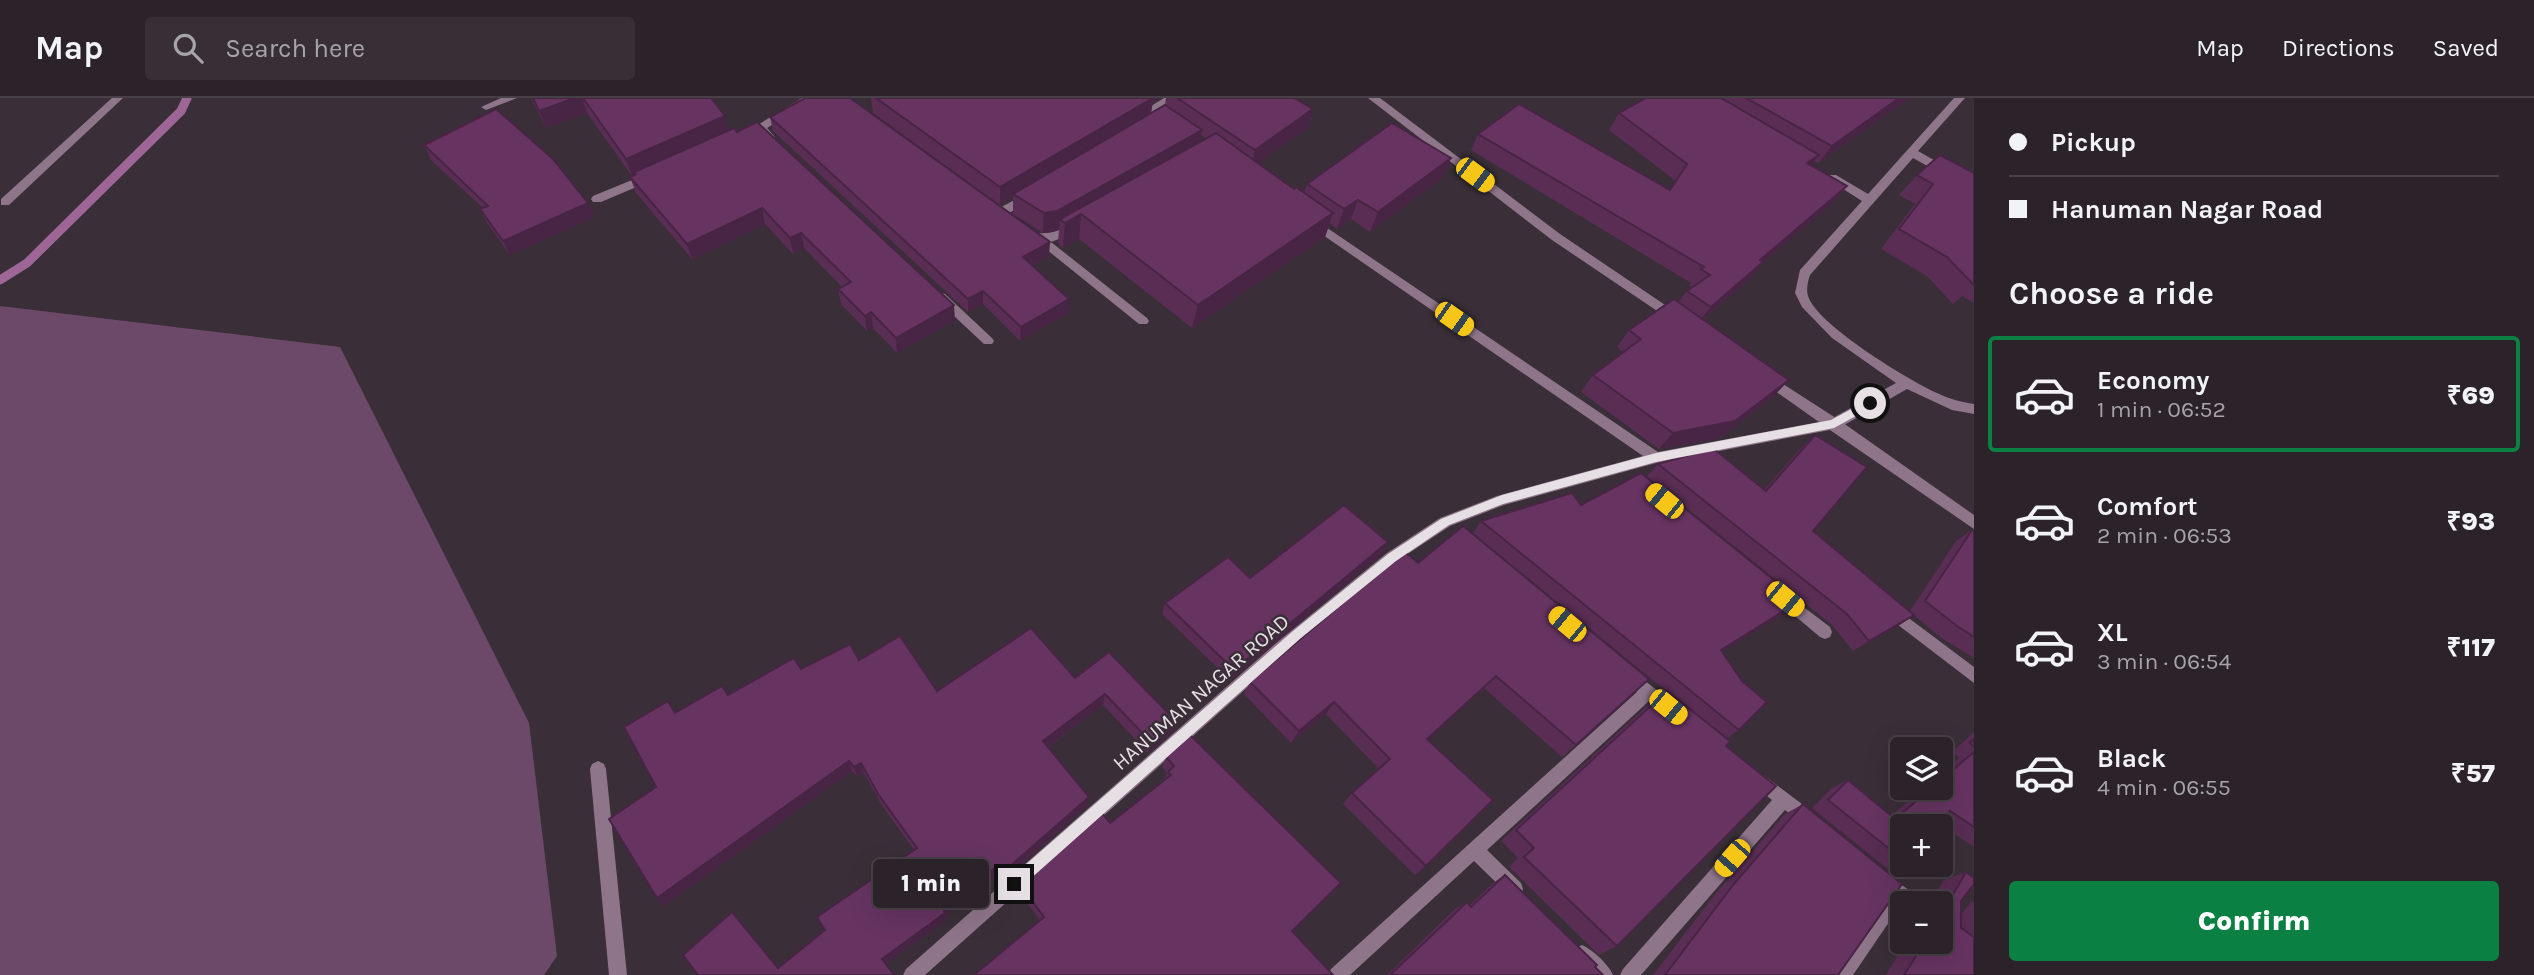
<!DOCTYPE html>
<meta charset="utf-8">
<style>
body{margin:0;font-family:Karla,sans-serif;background:#382f36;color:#f1f3f6;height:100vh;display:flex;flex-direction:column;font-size:26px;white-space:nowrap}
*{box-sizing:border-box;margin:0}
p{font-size:23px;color:#a6a4a8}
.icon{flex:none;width:38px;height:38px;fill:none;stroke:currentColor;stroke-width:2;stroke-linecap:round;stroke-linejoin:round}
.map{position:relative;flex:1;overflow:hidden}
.details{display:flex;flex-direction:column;background:#2c232a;width:560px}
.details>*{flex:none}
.top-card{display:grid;align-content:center;height:154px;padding:0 35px;background:#2c232a}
.tools{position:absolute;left:1890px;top:639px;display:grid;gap:14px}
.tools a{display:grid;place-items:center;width:63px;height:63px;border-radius:7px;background:#2c232a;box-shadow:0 7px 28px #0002,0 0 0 2px #484047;font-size:35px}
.end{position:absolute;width:32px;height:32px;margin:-16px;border:9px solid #e6dfe4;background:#111;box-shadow:0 0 0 4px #111}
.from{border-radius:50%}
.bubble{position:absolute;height:49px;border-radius:7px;background:#2c232a;box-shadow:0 7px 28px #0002,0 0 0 2px #484047;font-size:23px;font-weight:800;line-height:49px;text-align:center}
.car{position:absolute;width:21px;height:42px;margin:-21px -10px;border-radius:9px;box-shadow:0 0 5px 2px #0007;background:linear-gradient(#f5c518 24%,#345 0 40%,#f5c518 0 76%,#345 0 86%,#f5c518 0)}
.top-card b{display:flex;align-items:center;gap:24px;height:66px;font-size:26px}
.top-card b+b{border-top:2px solid #484047}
.top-card i{width:18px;height:18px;background:#f1f3f6}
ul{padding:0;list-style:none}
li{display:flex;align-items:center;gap:21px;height:116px;margin:0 14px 10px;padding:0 21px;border:4px solid transparent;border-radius:7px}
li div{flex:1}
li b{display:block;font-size:26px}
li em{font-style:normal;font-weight:800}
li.on{border-color:#0b8043}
li>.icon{width:63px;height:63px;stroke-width:1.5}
h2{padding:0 35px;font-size:32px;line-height:84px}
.button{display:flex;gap:14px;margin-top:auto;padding:14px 35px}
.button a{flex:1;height:80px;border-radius:7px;background:#0b8043;color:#fff;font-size:28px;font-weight:800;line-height:80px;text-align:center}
header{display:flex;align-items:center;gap:42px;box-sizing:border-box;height:98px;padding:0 35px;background:#2c232a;border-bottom:2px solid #484047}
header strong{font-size:33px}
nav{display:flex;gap:38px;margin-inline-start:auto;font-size:24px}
.search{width:490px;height:63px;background:#382f36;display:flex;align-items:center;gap:18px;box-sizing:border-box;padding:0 24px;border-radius:7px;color:#a6a4a8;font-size:26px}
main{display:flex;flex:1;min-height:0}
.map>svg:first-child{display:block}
.green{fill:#6d4969}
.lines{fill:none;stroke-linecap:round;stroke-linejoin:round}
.stream{stroke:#9e6697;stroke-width:9}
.lane{fill:#8e758a;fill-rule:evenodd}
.street{fill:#8e758a;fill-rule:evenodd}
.wall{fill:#592d54;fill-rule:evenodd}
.shaded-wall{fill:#482445}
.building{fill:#673462;stroke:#482445;stroke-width:2}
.route{fill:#e6dfe4}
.labels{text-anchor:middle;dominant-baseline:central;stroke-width:5;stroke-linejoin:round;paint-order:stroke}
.street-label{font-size:21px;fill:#e6dfe4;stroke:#3a2f38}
</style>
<header>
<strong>Map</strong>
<div class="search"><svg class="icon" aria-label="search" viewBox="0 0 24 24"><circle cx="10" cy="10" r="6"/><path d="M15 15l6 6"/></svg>Search here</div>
<nav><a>Map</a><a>Directions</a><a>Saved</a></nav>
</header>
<main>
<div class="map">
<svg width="1974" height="877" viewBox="0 0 1974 877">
<rect width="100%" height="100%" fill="#3a2f38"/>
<!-- green -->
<path class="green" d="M0,208L340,249L529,625L557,858L544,877H0Z"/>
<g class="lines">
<!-- stream -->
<path class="stream" d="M0,182L27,165L181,13L187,0"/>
<!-- lane -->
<g class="lane">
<path d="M112,0H123L9,107H1V101Z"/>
<path d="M1954,0H1965L1918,53L1974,85V94L1913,60L1810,177C1808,183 1806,191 1808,198C1817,227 1910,283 1937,295C1949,301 1961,304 1974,306V316L1952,312L1907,291L1839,330H1829L1827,326L1829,322L1896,285L1832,240L1802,209L1795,195L1800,172L1862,103L1826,80L1828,77H1836L1868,96Z"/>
</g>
<!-- street -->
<g class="street">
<path d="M501,0H517L486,12L481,9Z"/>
<path d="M802,0H815L767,30L775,39L774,42H766L756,32V28Z"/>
<path d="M1164,0H1177L1156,14H1148V10Z"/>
<path d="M1368,0H1380L1560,136L1680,217L1682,220L1680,223H1672L1552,142Z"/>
<path d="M649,75L655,79L653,82L601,104H593L591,101L593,98Z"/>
<path d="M1029,94L1035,98L1033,101L1004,118H996V112Z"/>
<path d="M1311,119L1658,354L1819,324L1761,283L1760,280L1766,275L1839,322L1974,417V431L1830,332L1656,365L1504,407L1450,428L1397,463L1285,556L925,877H903L906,871L1275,546L1387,455L1440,420L1497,398L1643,358L1307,126L1305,123Z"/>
<path d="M1075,126L1079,127V133L1051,144L1147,220L1149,223L1147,226H1139L1036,143L1025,140L1023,137L1029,133C1048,139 1058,132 1075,126Z"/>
<path d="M941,195L945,196L992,240L994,243L992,246H984L937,202L935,199L937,196Z"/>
<path d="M1780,491L1830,529L1832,534L1830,539L1825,541L1820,539L1775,501L1773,497L1775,493Z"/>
<path d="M1890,506L1974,569V585L1885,517L1883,512L1885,507Z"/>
<path d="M1627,569L1676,607L1679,612L1676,617L1671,619L1649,603L1487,752L1521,785L1523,791L1521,797L1515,799L1509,797L1474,763L1350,877H1328L1331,871L1637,594L1622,581L1619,576L1622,571Z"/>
<path d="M598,663L604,666L606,671L627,877H609L590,671L592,666Z"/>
<path d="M1758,673L1814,715L1816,721L1814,727L1808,729L1785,712L1641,877H1620L1623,871L1772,702L1752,686L1750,681L1752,676Z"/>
<path d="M1883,774L1919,799L1921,805H1902L1853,877H1834L1888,796L1877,788L1875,782L1877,776Z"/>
<path d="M1582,847C1593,852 1608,866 1613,877H1591L1576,862L1573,856L1576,850Z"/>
</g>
</g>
<!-- wall -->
<g class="wall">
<path d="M531,0H711L729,32L737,34L955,222L897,255L873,230L867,233L841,206L838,191L842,189L804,150L793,156L765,126L692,161L636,95L630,79L632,78L587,15L546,30Z"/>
<path d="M871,0H1159L1153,4L1151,15L1165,7L1166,0H1294L1313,11L1308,30L1258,65L1294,91L1304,95L1307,86L1451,60L1442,80L1370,134L1351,121L1337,131L1330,125L1325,139L1192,230L1079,141L1063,150L1058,146L1059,131L1056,133L1043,135L1013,116V99L1000,107L873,15ZM1201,37L1206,41L1200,44Z"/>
<path d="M1646,0H1910L1818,65L1815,63L1811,67L1847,88L1834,104L1763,164L1750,181L1703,221L1773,299L1720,340L1659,351L1581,294L1593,277L1623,254L1617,249L1629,232L1678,204L1687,193L1692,189L1689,187L1691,185L1471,52L1478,36L1670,92L1676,83L1609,32L1619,15Z"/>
<path d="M770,19L1049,158L1032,168L1068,215L1020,243L983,206L968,214L773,33Z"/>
<path d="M424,47L588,105L594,119L510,157L487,125L480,111L483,110L431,62Z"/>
<path d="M1974,75V205L1962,198L1953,206L1927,178L1881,151L1915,106L1899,97L1917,77Z"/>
<path d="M1815,337L1813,433L1910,513L1956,443L1972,432L1974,433V560L1940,539L1914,517L1898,528L1853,553L1832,527L1647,378L1658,366L1683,359L1689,353L1697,355L1764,392L1802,349Z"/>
<path d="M1581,407L1800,503L1786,514L1722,553L1739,632L1727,640L1726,648L1617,848L1599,857L1509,769L1518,760L1501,743L1649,606L1666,593L1473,435L1481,423Z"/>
<path d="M1388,444L1382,456L1230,582L1162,516L1165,505L1250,480Z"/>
<path d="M1404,453L1576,647L1562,659L1484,590L1428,642L1426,768L1415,777L1343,706L1352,695L1379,671L1326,616L1291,645L1244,596L1250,584Z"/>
<path d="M859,562L937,593L1075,580L1172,633L1148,655L1103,607L1048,649L1087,708L1001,784L996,778L946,817V822L778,870L825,832L914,752L881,706L864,675L857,679L852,673L664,808L657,800L656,689L668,603L675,614L801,571Z"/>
<path d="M1974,634V749L1941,727L1902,728V766H1913L1912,769L1894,776L1812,710L1832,690L1848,682L1891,718L1924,690H1941V675L1959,660L1952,654Z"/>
<path d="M1190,637L1292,833L1040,822L1020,796L1021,788L1110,725L1164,682L1167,675L1162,669L1166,659Z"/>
<path d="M1803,706L1838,877H1653L1716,795L1785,716Z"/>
<path d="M1966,774L1961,803V817L1971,804L1974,803V839L1961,828L1974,877H1886L1906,844H1941V805H1930L1944,782Z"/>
<path d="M1505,777L1603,877H1387L1455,811L1467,804L1470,807L1493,785Z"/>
</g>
<!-- shaded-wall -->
<g class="shaded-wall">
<path d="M575,0H582L587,15L546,30L539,13Z"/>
<path d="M1153,0H1159L1153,4L1150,19L1013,96V99L1000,107V89Z"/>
<path d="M1899,0H1910L1818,65L1832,48Z"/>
<path d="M1313,11L1308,30L1250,71L1255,52Z"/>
<path d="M725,18L729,36L634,74L635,77L632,78L626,61Z"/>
<path d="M1202,32L1198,52L1081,116L1079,141L1063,150L1065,125L1060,121L1059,131L1056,133L1043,135L1044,115Z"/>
<path d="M1819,57L1806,73L1807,65Z"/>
<path d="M1451,60L1442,80L1370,134L1378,114Z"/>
<path d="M1847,88L1834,104L1763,164L1750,181L1698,225L1711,209L1760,162Z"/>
<path d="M1358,102L1351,121L1337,131L1344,111Z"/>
<path d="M588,105L594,119L510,157L503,143Z"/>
<path d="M762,110L765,126L692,161L687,146Z"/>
<path d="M1333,115L1325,139L1192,230L1198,207Z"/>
<path d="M801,135L804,150L793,156L790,140Z"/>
<path d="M1050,144L1049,158L1022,173L1023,159Z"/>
<path d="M983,193V206L968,214V201Z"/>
<path d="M1069,201L1068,215L1020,243L1021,229Z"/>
<path d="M954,207L955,222L897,255L896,240Z"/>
<path d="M871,214L873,230L867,233L865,218Z"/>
<path d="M1789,282L1773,299L1720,340L1659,351L1673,335Z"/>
<path d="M1388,444L1382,456L1230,582L1234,572Z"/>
<path d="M1800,503L1786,514L1708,562L1721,552Z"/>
<path d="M1914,517L1898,528L1853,553L1869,543Z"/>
<path d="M1496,578L1484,590L1417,653L1427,641Z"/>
<path d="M1105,596L1103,607L1042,653L1043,643Z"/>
<path d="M1334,604L1326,616L1291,645L1299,633Z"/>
<path d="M1176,623L1172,633L1148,655L1151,644Z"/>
<path d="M849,663L852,673L664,808L657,800Z"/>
<path d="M861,665L864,675L857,679L854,669Z"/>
<path d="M1089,699L1087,708L1001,784V776Z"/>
<path d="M996,769V778L946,817V822L885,867L882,861Z"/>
</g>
<!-- building -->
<g class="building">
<path d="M533,0H575L539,13Z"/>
<path d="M583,0H711L725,18L626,61Z"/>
<path d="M805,0H850L1050,144L1023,159L1069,201L1021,229L983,193L968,201L770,19Z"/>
<path d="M876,0H1153L1000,89Z"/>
<path d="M1177,0H1294L1313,11L1255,52Z"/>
<path d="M1646,0H1721L1819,57L1807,65L1847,88L1760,162L1763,164L1711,209L1687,193L1710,177L1701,171L1704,169L1478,36L1519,6L1670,92L1687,66L1619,15Z"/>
<path d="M1746,0H1899L1832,48Z"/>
<path d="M1165,7L1202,32L1057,113L1044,115L1013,96Z"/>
<path d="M496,11L553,61L588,105L503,143L480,111L488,108L424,47Z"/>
<path d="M757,24L954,207L896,240L871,214L865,218L838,191L851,184L801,135L790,140L762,110L687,146L630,79L636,76L634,74L734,30L737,34Z"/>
<path d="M1392,25L1451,60L1378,114L1358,102L1344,111L1307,86Z"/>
<path d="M1216,35L1294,91L1296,89L1333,115L1198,207L1081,116L1065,125L1060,121Z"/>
<path d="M1940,57L1974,75V187L1947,159L1899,131L1933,86L1917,77Z"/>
<path d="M1674,201L1789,282L1735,323L1673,335L1593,277L1641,241L1629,232Z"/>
<path d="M1815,337L1867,369L1813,433L1914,517L1869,543L1847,516L1658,366L1693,356L1689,353L1701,350L1694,356L1714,351L1766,393Z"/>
<path d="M1641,375L1800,503L1721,552L1742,583L1767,604L1739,632L1481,423L1572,395L1581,407Z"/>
<path d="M1344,407L1388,444L1234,572L1165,505L1228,459L1250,480Z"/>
<path d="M1463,428L1649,581L1576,647L1496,578L1427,641L1493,702L1426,768L1352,695L1390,661L1334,604L1299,633L1250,584L1404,453L1418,465Z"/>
<path d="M1972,432L1974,433V539L1957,528L1925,503Z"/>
<path d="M1031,530L1075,580L1109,554L1176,623L1151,644L1105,596L1043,643L1089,699L1001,776L996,769L943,811L945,815L882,861L894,877H698L683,857L732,814L778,870L825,832L817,819L917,750L878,696L861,665L854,669L849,663L657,800L609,721L656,689L624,629L668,603L675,615L722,588L728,597L794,560L801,571L850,546L859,562L900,538L937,593Z"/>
<path d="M1667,593L1730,643L1726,648L1776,688L1617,848L1524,759L1534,750L1516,732Z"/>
<path d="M1190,637L1341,785L1292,833L1333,877H974L1044,819L1021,788L1102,715L1110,725L1171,677L1168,674L1174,668L1166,659Z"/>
<path d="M1974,641V649L1970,645Z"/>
<path d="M1974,654V729L1950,713L1940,728H1902V761L1828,702L1848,682L1895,721L1932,690H1941V682Z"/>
<path d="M1803,706L1902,786L1838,877H1665L1733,787Z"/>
<path d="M1966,774L1974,780V786L1961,803V830L1974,839V877H1904L1925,844H1941V817Z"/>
<path d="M1505,777L1597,867L1595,869L1603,877H1390L1467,804L1471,809Z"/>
</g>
<!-- route -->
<path class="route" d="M1870,301L1875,305L1874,308L1834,330L1656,364L1503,406L1449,427L1396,463L1301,540L1019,791H1009V781L1293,533L1388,456L1441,421L1502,397L1656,355L1831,322Z"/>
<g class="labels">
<!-- street labels -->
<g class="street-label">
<text transform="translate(1201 594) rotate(-41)">HANUMAN NAGAR ROAD</text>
</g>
</g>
</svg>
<div class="tools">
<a><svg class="icon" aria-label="layers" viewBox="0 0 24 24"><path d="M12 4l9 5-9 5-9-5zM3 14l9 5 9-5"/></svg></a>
<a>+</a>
<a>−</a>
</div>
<i class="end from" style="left:1870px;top:305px"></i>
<i class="end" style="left:1014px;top:786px"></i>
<div class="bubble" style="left:873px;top:761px;width:116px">1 min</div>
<i class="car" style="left:1475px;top:77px;rotate:127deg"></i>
<i class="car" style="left:1454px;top:221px;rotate:125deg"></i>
<i class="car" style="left:1664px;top:403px;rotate:309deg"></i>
<i class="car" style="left:1785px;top:501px;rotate:129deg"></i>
<i class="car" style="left:1567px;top:526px;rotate:310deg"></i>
<i class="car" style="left:1668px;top:609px;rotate:129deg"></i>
<i class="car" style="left:1732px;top:760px;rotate:221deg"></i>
</div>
<section class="details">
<div class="top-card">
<b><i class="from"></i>Pickup</b>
<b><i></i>Hanuman Nagar Road</b>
</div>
<h2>Choose a ride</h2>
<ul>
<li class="on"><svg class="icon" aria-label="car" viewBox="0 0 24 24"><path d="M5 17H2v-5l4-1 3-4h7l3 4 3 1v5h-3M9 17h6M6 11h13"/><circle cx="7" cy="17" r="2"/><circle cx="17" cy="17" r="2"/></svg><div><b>Economy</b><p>1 min · 06:52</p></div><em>₹69</em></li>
<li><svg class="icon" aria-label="car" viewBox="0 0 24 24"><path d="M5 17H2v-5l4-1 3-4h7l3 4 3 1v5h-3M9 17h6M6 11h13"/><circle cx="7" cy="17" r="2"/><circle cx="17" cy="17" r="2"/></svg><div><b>Comfort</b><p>2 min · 06:53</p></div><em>₹93</em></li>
<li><svg class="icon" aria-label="car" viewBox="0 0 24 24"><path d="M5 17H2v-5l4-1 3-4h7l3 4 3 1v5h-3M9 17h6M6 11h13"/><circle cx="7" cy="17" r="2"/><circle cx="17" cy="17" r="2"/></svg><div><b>XL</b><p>3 min · 06:54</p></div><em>₹117</em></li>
<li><svg class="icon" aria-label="car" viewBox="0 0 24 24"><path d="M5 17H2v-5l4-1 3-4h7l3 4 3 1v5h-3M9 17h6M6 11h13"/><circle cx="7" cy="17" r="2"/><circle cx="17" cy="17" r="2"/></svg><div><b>Black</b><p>4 min · 06:55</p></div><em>₹57</em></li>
</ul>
<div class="button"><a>Confirm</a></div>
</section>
</main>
